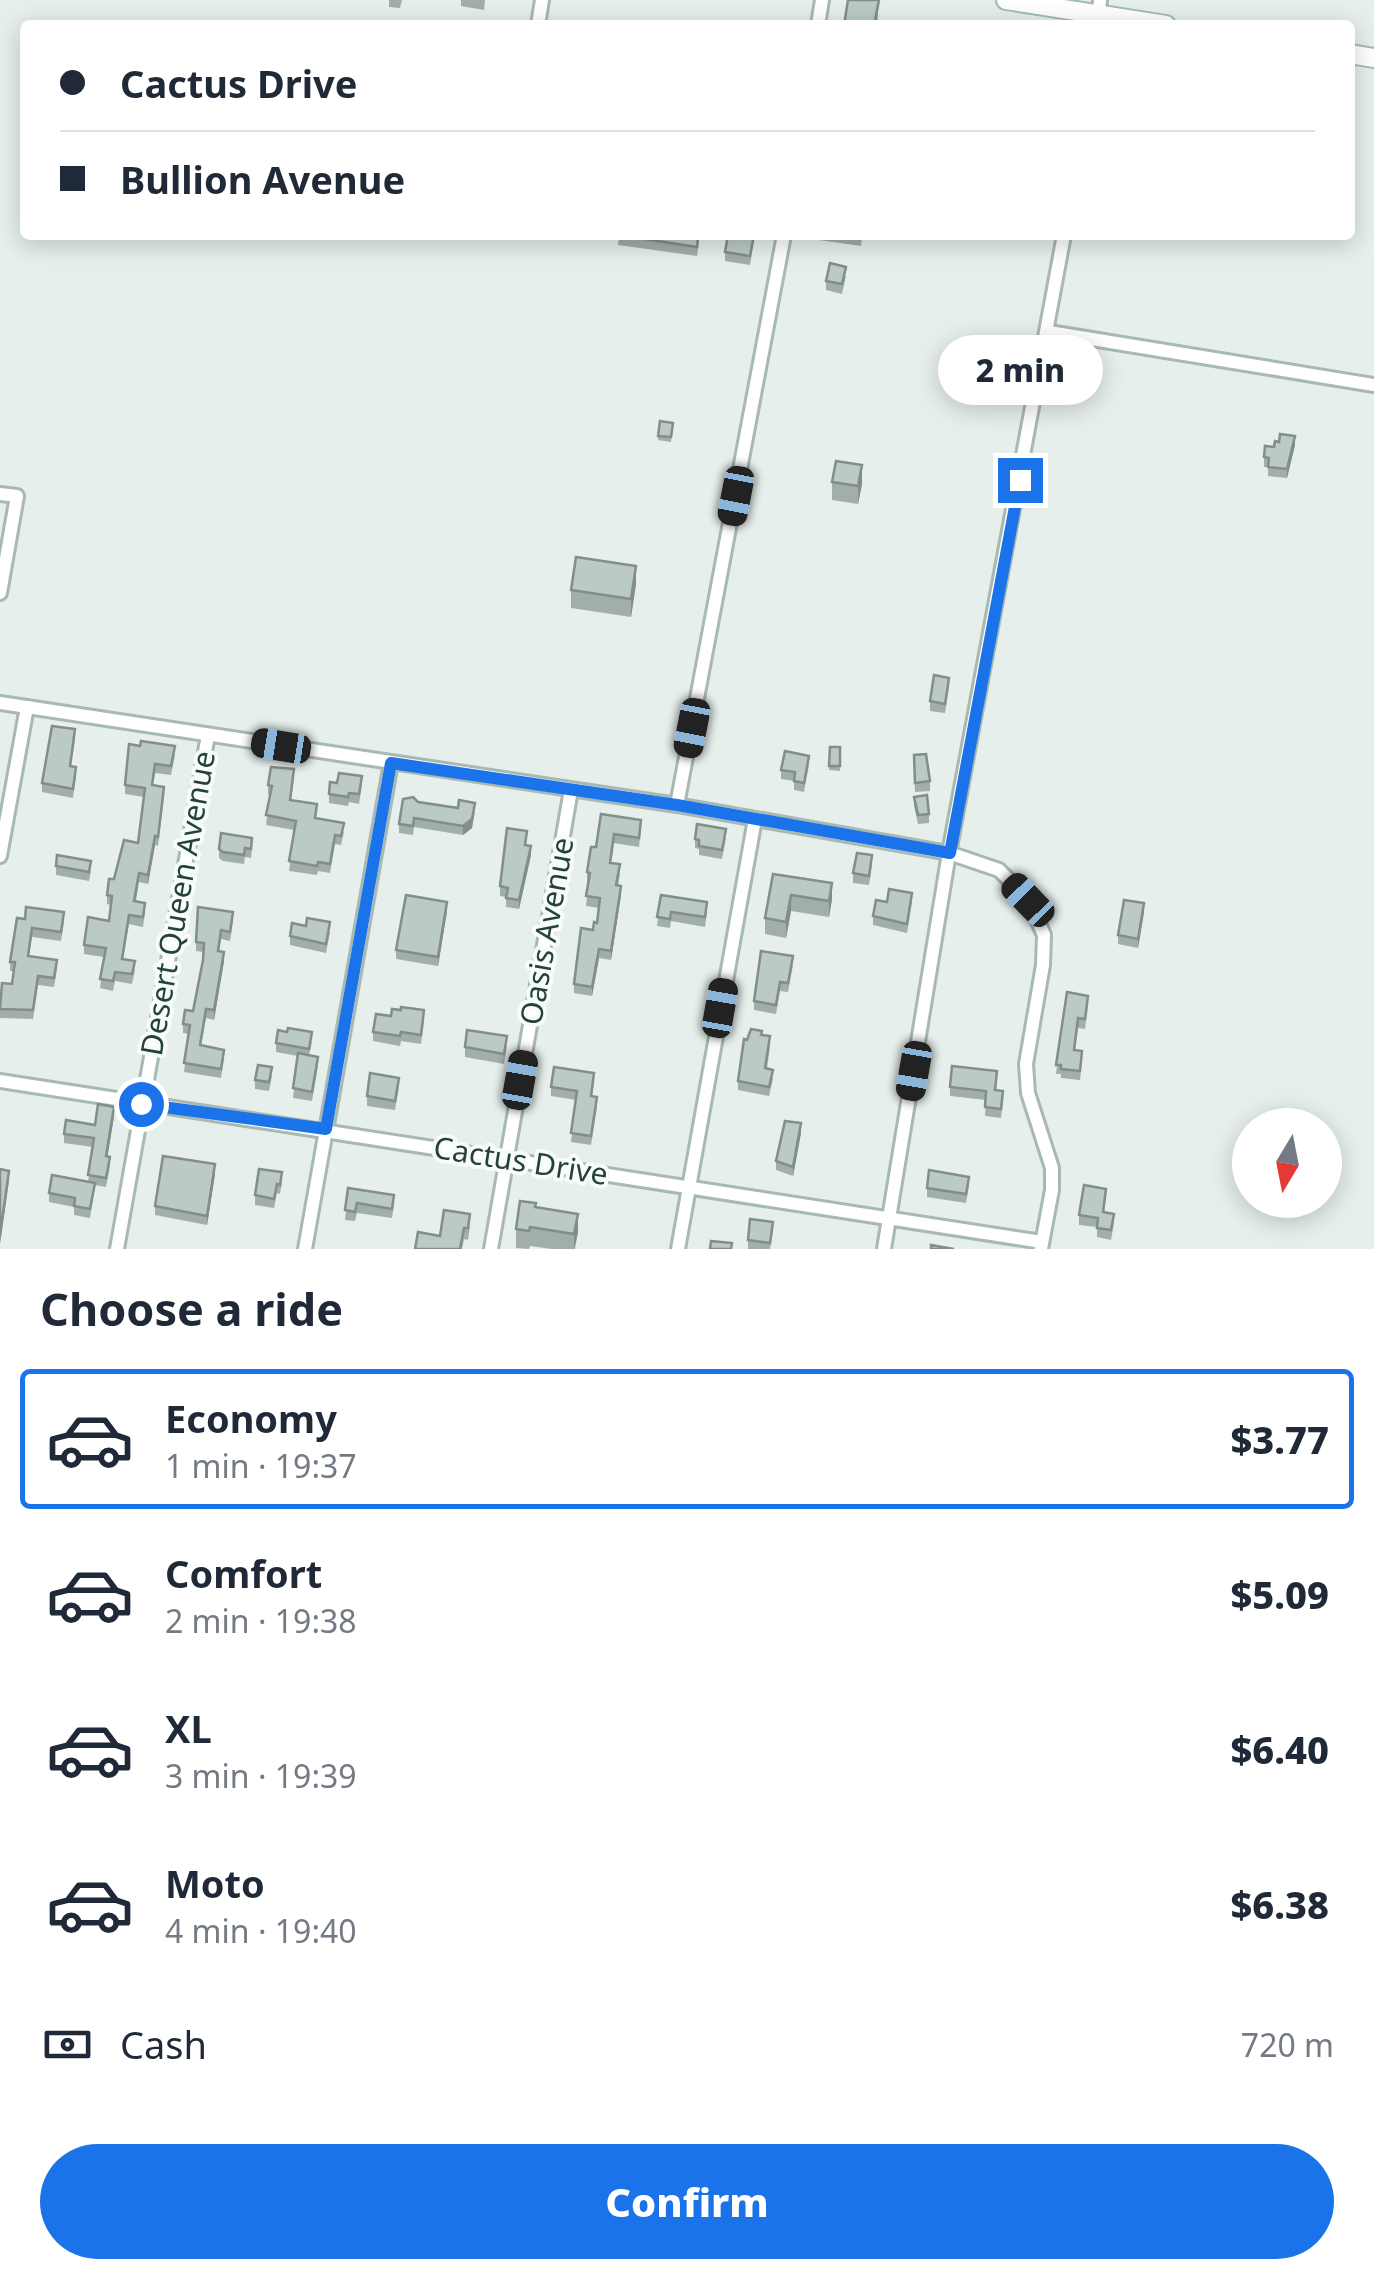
<!DOCTYPE html>
<meta charset="utf-8">
<style>
body{margin:0;font-family:"Noto Sans",sans-serif;background:#f2f2f3;color:#1f2937;height:100vh;display:flex;flex-direction:column;font-size:38px;white-space:nowrap}
*{box-sizing:border-box;margin:0}
p{font-size:32px;color:#747a83}
.icon{flex:none;width:55px;height:55px;fill:none;stroke:currentColor;stroke-width:2;stroke-linecap:round;stroke-linejoin:round}
.map{position:relative;height:1249px;overflow:hidden}
.side{display:flex;flex-direction:column;background:#fff;flex:1}
.side>*{flex:none}
.top-card{position:absolute;left:20px;top:20px;width:1335px;height:220px;border-radius:10px;box-shadow:0 5px 25px #0003;display:grid;align-content:center;height:220px;padding:0 40px;background:#fff}
.needle{width:65px;rotate:190deg}
.fabs{position:absolute;left:1232px;top:1108px;display:grid;gap:20px}
.fabs a{display:grid;place-items:center;width:110px;height:110px;border-radius:50%;background:#fff;box-shadow:0 5px 25px #0003;font-size:50px}
.end{position:absolute;width:45px;height:45px;margin:-22px;border:12px solid #1a73e8;background:#fff;box-shadow:0 0 0 5px #fff}
.from{border-radius:50%}
.bubble{position:absolute;height:70px;border-radius:35px;background:#fff;box-shadow:0 5px 25px #0003;font-size:32px;font-weight:800;line-height:70px;text-align:center}
.car{position:absolute;width:30px;height:60px;margin:-30px -15px;border-radius:12px;box-shadow:0 0 8px 2px #0007;background:linear-gradient(#222 24%,#8ab4d8 0 40%,#222 0 76%,#8ab4d8 0 86%,#222 0)}
.top-card b{display:flex;align-items:center;gap:35px;height:95px;font-size:38px}
.top-card b+b{border-top:2px solid #e0e1e3}
.top-card i{width:25px;height:25px;background:#1f2937}
ul{padding:0;list-style:none}
li{display:flex;align-items:center;gap:30px;height:140px;margin:0 20px 15px;padding:0 20px;border:5px solid transparent;border-radius:10px}
li div{flex:1}
li b{display:block;font-size:38px}
li em{font-style:normal;font-weight:800}
li.current{border-color:#1a73e8}
li>.icon{width:90px;height:90px;stroke-width:1.5}
h2{padding:0 40px;font-size:45px;line-height:120px}
.pay{display:flex;align-items:center;gap:25px;height:110px;padding:0 40px;font-size:38px}
.pay p{margin-inline-start:auto}
.cta{display:flex;gap:20px;margin-top:auto;padding:20px 40px}
.cta a{flex:1;height:115px;border-radius:60px;background:#1a73e8;color:#fff;font-size:40px;font-weight:800;line-height:115px;text-align:center}
.map>svg:first-child{display:block}
.lines{fill:none;stroke-linecap:round;stroke-linejoin:round}
.street-casing{stroke:#a8b8b2;stroke-width:18}
.secondary-casing{stroke:#a4bbb3;stroke-width:22}
.street{stroke:#fff;stroke-width:12}
.secondary{stroke:#fff;stroke-width:18}
.wall{fill:#a1aea9}
.shaded-wall{fill:#838d89}
.building{fill:#bbcac4;stroke:#838d89;stroke-width:2.5}
.route{stroke:#1a73e8;stroke-width:12}
.labels{text-anchor:middle;dominant-baseline:central;stroke-width:8;stroke-linejoin:round;paint-order:stroke}
.street-label{font-size:30px;fill:#24423a;stroke:#f7fbf9}
</style>
<div class="map">
<svg width="1374" height="1249" viewBox="0 0 1374 1249">
<rect width="100%" height="100%" fill="#e6efeb"/>
<g class="lines">
<defs>
<g id="street">
<path d="M538,25L542,0"/>
<path d="M818,25L822,0"/>
<path d="M1098,25L1100,0"/>
<path d="M1049,332L1374,385"/>
<path d="M0,494L17,496L0,593"/>
<path d="M0,703L677,805L949,853L999,870L1028,899L1044,935L1043,965L1026,1064L1028,1093L1052,1168V1190L1041,1249"/>
<path d="M677,805L784,235"/>
<path d="M0,856L27,707"/>
<path d="M0,1081L1042,1242"/>
<path d="M117,1249L208,735"/>
<path d="M305,1249L391,763"/>
<path d="M491,1249L571,790"/>
<path d="M678,1249L755,819"/>
<path d="M884,1249L949,853L1064,235"/>
</g>
<g id="secondary">
<path d="M1006,0L1166,25"/>
<path d="M1350,54L1374,58"/>
</g>
</defs>
<!-- street casing -->
<use href="#street" class="street-casing"/>
<!-- secondary casing -->
<use href="#secondary" class="secondary-casing"/>
<!-- street -->
<use href="#street" class="street"/>
<!-- secondary -->
<use href="#secondary" class="secondary"/>
</g>
<!-- wall -->
<g class="wall">
<path d="M389,0H402L400,8L389,7Z"/>
<path d="M461,0H485L484,10L461,6Z"/>
<path d="M619,235H700L697,256L618,245Z"/>
<path d="M812,235H862L861,246L812,239Z"/>
<path d="M754,240L750,265L725,261V252Z"/>
<path d="M846,276L842,294L826,290V281Z"/>
<path d="M660,421L673,423L671,442L658,440Z"/>
<path d="M1295,445L1287,478L1268,476V467H1264V457L1274,447Z"/>
<path d="M832,482L862,484L858,504L832,500Z"/>
<path d="M636,584L631,617L571,608V590Z"/>
<path d="M949,687L945,713L930,711V701Z"/>
<path d="M75,739L71,766L76,776L73,798L42,792V783Z"/>
<path d="M140,746L175,755L171,775L155,773L153,785L164,796L158,846L155,845L148,884L139,882L136,901L145,912L143,927L129,924L123,959L135,970L132,984L115,981L113,991L100,988L104,957L84,954V945L109,921L111,905L107,904V895L114,879L138,843L144,797L125,794V785Z"/>
<path d="M840,747V771L829,770V766Z"/>
<path d="M914,755L930,781V791L915,792Z"/>
<path d="M809,765L804,792L794,790V781L781,779V770Z"/>
<path d="M294,778L291,800L316,818L344,832L341,845L335,844L330,873L318,871L317,875L289,871L294,830L266,825L270,795L268,794V785Z"/>
<path d="M362,785L359,804L349,802L348,806L329,803V794Z"/>
<path d="M914,797L929,814V823L918,824L914,806Z"/>
<path d="M418,802L475,812L472,828L463,835L414,827L413,835L399,833V824Z"/>
<path d="M601,814L641,829L639,847L614,843L611,863L620,874L618,886L621,895L611,960L599,958L592,996L574,993V984L593,930L597,923L599,908L586,906L589,882H587V872L596,847Z"/>
<path d="M726,838L722,859L699,855V849L695,848V839Z"/>
<path d="M526,845L531,855L519,909L506,907V897L500,896V886Z"/>
<path d="M252,847L251,858L245,857L244,864L223,861L219,858V849Z"/>
<path d="M872,865L869,885L853,883V873Z"/>
<path d="M56,866L91,871L89,881L56,875Z"/>
<path d="M773,874L832,899L829,917L791,911L786,938L765,934V918Z"/>
<path d="M661,895L707,911L705,927L671,921L670,928L657,926Z"/>
<path d="M887,902H912L907,933L873,925V916Z"/>
<path d="M447,911L438,966L396,959V950Z"/>
<path d="M1144,912L1138,948L1118,944V935Z"/>
<path d="M17,918L64,922L61,941L32,937L29,956L57,969L54,987L38,985L33,1019L0,1018V994L12,984L14,971H10V962Z"/>
<path d="M233,921L230,941L221,939L219,952L224,961L214,1020L206,1018L201,1046L224,1059L221,1078L184,1072L189,1034L183,1033V1024L193,1011L203,960L204,952L196,951V942Z"/>
<path d="M306,926L330,932L326,953L290,945V936Z"/>
<path d="M793,965L788,992L780,991L776,1014L754,1010V1001Z"/>
<path d="M1067,992L1088,1005L1085,1029L1078,1028L1075,1050L1082,1060L1080,1080L1061,1078V1074H1056Z"/>
<path d="M401,1010L424,1020L421,1044L401,1041L400,1046L373,1041V1032Z"/>
<path d="M761,1035L770,1046L767,1069L773,1079L769,1096L738,1090V1081L747,1040Z"/>
<path d="M312,1042L309,1055L318,1066L312,1101L293,1098L298,1056L276,1052V1043Z"/>
<path d="M507,1046L504,1064L465,1057V1047Z"/>
<path d="M272,1076L269,1091L255,1089V1080Z"/>
<path d="M997,1080L996,1090L1003,1100L1001,1118L985,1116L986,1100L950,1096V1087Z"/>
<path d="M594,1082L592,1097L597,1107L591,1145L571,1142L576,1100L551,1096V1087Z"/>
<path d="M399,1087L395,1110L367,1106V1096Z"/>
<path d="M114,1116L107,1157L110,1166L106,1187L95,1185L90,1218L74,1215V1207L49,1202V1193L88,1182L93,1147L64,1143V1134L95,1125Z"/>
<path d="M801,1133L793,1176L776,1170V1161Z"/>
<path d="M215,1174L207,1225L155,1215V1206Z"/>
<path d="M282,1182L280,1194L277,1193L274,1208L255,1205V1195Z"/>
<path d="M969,1186L966,1203L927,1197V1188Z"/>
<path d="M348,1188L394,1204L392,1218L357,1213L355,1221L345,1220Z"/>
<path d="M1106,1198L1104,1213L1114,1223L1111,1240L1097,1237V1227L1079,1225V1215Z"/>
<path d="M536,1207L578,1232L575,1249H552L530,1246L529,1249L516,1248V1229Z"/>
<path d="M470,1226L468,1240L464,1239L462,1249H415L440,1236Z"/>
<path d="M773,1231L770,1249H748V1240Z"/>
</g>
<!-- shaded-wall -->
<g class="shaded-wall">
<path d="M879,0L877,25H874Z"/>
<path d="M1295,436V445L1287,478V469Z"/>
<path d="M862,465V484L858,504V486Z"/>
<path d="M636,566V584L631,617V599Z"/>
<path d="M475,803L472,828L463,835V826Z"/>
<path d="M155,836V845L148,884V875Z"/>
<path d="M531,846V855L519,909V900Z"/>
<path d="M832,883V899L829,917V901Z"/>
<path d="M621,886V895L611,960V951Z"/>
<path d="M791,895V911L786,938V922Z"/>
<path d="M447,902V911L438,966V957Z"/>
<path d="M1144,903V912L1138,948V939Z"/>
<path d="M599,949V958L592,996V987Z"/>
<path d="M224,952V961L214,1020V1010Z"/>
<path d="M114,1107V1116L106,1166V1156Z"/>
<path d="M801,1123V1133L793,1176V1167Z"/>
<path d="M215,1164V1174L207,1225V1216Z"/>
<path d="M9,1171V1180L0,1244V1235Z"/>
<path d="M578,1214V1232L574,1249V1234Z"/>
</g>
<!-- building -->
<g class="building">
<path d="M848,0H879L874,25H844Z"/>
<path d="M619,235H698L697,247Z"/>
<path d="M728,235H754L750,256L725,252Z"/>
<path d="M830,263L846,267L842,284L826,281Z"/>
<path d="M660,421L673,423L671,437L658,436Z"/>
<path d="M1280,434L1295,436L1287,469L1268,467L1269,458L1264,457L1265,446L1274,447L1275,441L1279,442Z"/>
<path d="M836,461L862,465L858,486L832,482Z"/>
<path d="M576,557L636,566L631,599L571,590Z"/>
<path d="M934,675L949,678L945,704L930,701Z"/>
<path d="M52,726L75,729L70,766L76,767L73,789L42,783Z"/>
<path d="M141,741L175,746L171,766L155,764L152,785L164,787L158,837L155,836L148,875L139,873L134,901L145,903L143,917L129,915L122,959L135,961L132,974L115,972L113,981L100,979L106,948L84,945L88,917L109,921L112,896L107,895L109,879H114L124,840L138,843L145,788L125,785L129,744L140,746Z"/>
<path d="M830,747H840V766H829Z"/>
<path d="M785,751L809,756L804,783L794,781L795,772L781,770Z"/>
<path d="M926,754L930,781L915,783L914,755Z"/>
<path d="M271,767L294,769L290,800L317,804L315,818L344,823L341,836L335,835L330,864L318,862L317,866L289,861L296,821L266,815L272,786L268,785Z"/>
<path d="M339,773L362,776L359,794L349,793L348,797L329,794L330,782L337,783Z"/>
<path d="M927,795L929,814L918,815L914,797Z"/>
<path d="M413,797L418,802L458,808L459,800L475,803L472,819L463,826L414,818L413,826L399,824L403,799Z"/>
<path d="M601,814L641,820L639,838L614,834L610,863L620,864L616,885L621,886L611,951L599,949L592,987L574,984L581,928L593,930L594,922L597,923L600,898L586,896L590,873L587,872L591,847H596Z"/>
<path d="M697,824L726,829L722,850L699,846V840L695,839Z"/>
<path d="M507,828L527,831L525,845L531,846L519,900L506,898L508,888L500,886Z"/>
<path d="M221,833L252,838L251,849L245,848L244,855L223,852L219,849Z"/>
<path d="M857,853L872,855L869,876L853,873Z"/>
<path d="M57,855L91,861L89,872L56,866Z"/>
<path d="M773,874L832,883L829,901L791,895L786,922L765,918Z"/>
<path d="M889,889L912,893L907,924L873,916L876,900L887,902Z"/>
<path d="M406,895L447,902L438,957L396,950Z"/>
<path d="M661,895L707,902L705,917L671,912L670,919L657,917Z"/>
<path d="M1124,900L1144,903L1138,939L1118,935Z"/>
<path d="M26,907L64,912L61,932L32,928L28,956L57,960L54,978L38,976L33,1010L0,1009L2,983L12,984L15,962H10L17,918L25,919Z"/>
<path d="M198,907L233,912L230,932L221,930L218,951L224,952L214,1010L206,1009L200,1045L224,1050L221,1069L184,1063L190,1025L183,1024L185,1010L193,1011L203,960L204,943L196,942Z"/>
<path d="M307,918L330,922L326,944L290,936L292,923L306,926Z"/>
<path d="M761,951L793,956L788,983L780,982L776,1005L754,1001Z"/>
<path d="M1067,992L1088,996L1085,1019L1078,1018L1074,1050L1082,1051L1080,1071L1061,1069V1065H1056Z"/>
<path d="M401,1007L424,1010L421,1035L401,1032L400,1036L373,1032L376,1014L391,1016L392,1009L401,1010Z"/>
<path d="M288,1028L312,1032L309,1049L276,1043L278,1030L287,1032Z"/>
<path d="M751,1029L762,1031L761,1035L770,1036L765,1068L773,1070L769,1087L738,1081L744,1039L747,1040Z"/>
<path d="M467,1030L507,1036L504,1054L465,1047Z"/>
<path d="M298,1053L318,1057L312,1092L293,1088Z"/>
<path d="M258,1065L272,1067L269,1082L255,1080Z"/>
<path d="M952,1066L997,1071L995,1090L1003,1091L1001,1109L985,1107L986,1091L950,1087Z"/>
<path d="M554,1067L594,1073L591,1096L597,1097L591,1136L571,1133L577,1091L551,1087Z"/>
<path d="M370,1073L399,1078L395,1101L367,1096Z"/>
<path d="M98,1104L114,1107L106,1156L110,1157L106,1178L88,1175L94,1138L64,1134L66,1120L95,1125Z"/>
<path d="M785,1121L801,1123L793,1167L776,1161Z"/>
<path d="M163,1156L215,1164L207,1216L155,1206Z"/>
<path d="M0,1169L9,1171L0,1235Z"/>
<path d="M259,1169L282,1172L280,1185L277,1184L274,1199L255,1195Z"/>
<path d="M929,1170L969,1177L966,1194L927,1188Z"/>
<path d="M52,1175L95,1183L90,1209L74,1206L75,1198L49,1193Z"/>
<path d="M1084,1185L1106,1189L1103,1212L1114,1214L1111,1230L1097,1228L1098,1218L1079,1215Z"/>
<path d="M348,1188L394,1195L392,1209L357,1203L355,1212L345,1210Z"/>
<path d="M520,1201L536,1203L535,1207L578,1214L574,1234L530,1227L529,1231L516,1229Z"/>
<path d="M444,1210L470,1214L468,1228H464L460,1249H415L418,1232L440,1236Z"/>
<path d="M750,1219L773,1222L770,1243L748,1240Z"/>
<path d="M711,1241L732,1243L731,1249H710Z"/>
<path d="M931,1245L954,1249H931Z"/>
</g>
<g class="lines">
<!-- route -->
<path class="route" d="M141,1104L326,1129L391,763L677,805L950,853L1020,480"/>
</g>
<g class="labels">
<!-- street labels -->
<g class="street-label">
<text transform="translate(177 903) rotate(-80)">Desert Queen Avenue</text>
<text transform="translate(546 931) rotate(-80)">Oasis Avenue</text>
<text transform="translate(521 1160) rotate(9)">Cactus Drive</text>
</g>
</g>
</svg>
<div class="fabs">
<a><svg class="needle" viewBox="-14 -14 28 28"><path d="M0-13l5 13h-10z" fill="#e53935"/><path d="M0 13l5-13h-10z" fill="#747a83"/></svg></a>
</div>
<i class="end from" style="left:141px;top:1104px"></i>
<i class="end" style="left:1020px;top:480px"></i>
<div class="bubble" style="left:938px;top:335px;width:165px">2 min</div>
<i class="car" style="left:736px;top:496px;rotate:191deg"></i>
<i class="car" style="left:692px;top:728px;rotate:191deg"></i>
<i class="car" style="left:281px;top:746px;rotate:279deg"></i>
<i class="car" style="left:1028px;top:900px;rotate:316deg"></i>
<i class="car" style="left:720px;top:1008px;rotate:10deg"></i>
<i class="car" style="left:914px;top:1071px;rotate:190deg"></i>
<i class="car" style="left:520px;top:1080px;rotate:10deg"></i>
<div class="top-card">
<b><i class="from"></i>Cactus Drive</b>
<b><i></i>Bullion Avenue</b>
</div>
</div>
<section class="side">
<h2>Choose a ride</h2>
<ul>
<li class="current"><svg class="icon" aria-label="car" viewBox="0 0 24 24"><path d="M5 17H2v-5l4-1 3-4h7l3 4 3 1v5h-3M9 17h6M6 11h13"/><circle cx="7" cy="17" r="2"/><circle cx="17" cy="17" r="2"/></svg><div><b>Economy</b><p>1 min · 19:37</p></div><em>$3.77</em></li>
<li><svg class="icon" aria-label="car" viewBox="0 0 24 24"><path d="M5 17H2v-5l4-1 3-4h7l3 4 3 1v5h-3M9 17h6M6 11h13"/><circle cx="7" cy="17" r="2"/><circle cx="17" cy="17" r="2"/></svg><div><b>Comfort</b><p>2 min · 19:38</p></div><em>$5.09</em></li>
<li><svg class="icon" aria-label="car" viewBox="0 0 24 24"><path d="M5 17H2v-5l4-1 3-4h7l3 4 3 1v5h-3M9 17h6M6 11h13"/><circle cx="7" cy="17" r="2"/><circle cx="17" cy="17" r="2"/></svg><div><b>XL</b><p>3 min · 19:39</p></div><em>$6.40</em></li>
<li><svg class="icon" aria-label="car" viewBox="0 0 24 24"><path d="M5 17H2v-5l4-1 3-4h7l3 4 3 1v5h-3M9 17h6M6 11h13"/><circle cx="7" cy="17" r="2"/><circle cx="17" cy="17" r="2"/></svg><div><b>Moto</b><p>4 min · 19:40</p></div><em>$6.38</em></li>
</ul>
<div class="pay"><svg class="icon" aria-label="cash" viewBox="0 0 24 24"><path d="M3 7h18v10H3z"/><circle cx="12" cy="12" r="2"/></svg>Cash<p>720 m</p></div>
<div class="cta"><a>Confirm</a></div>
</section>
